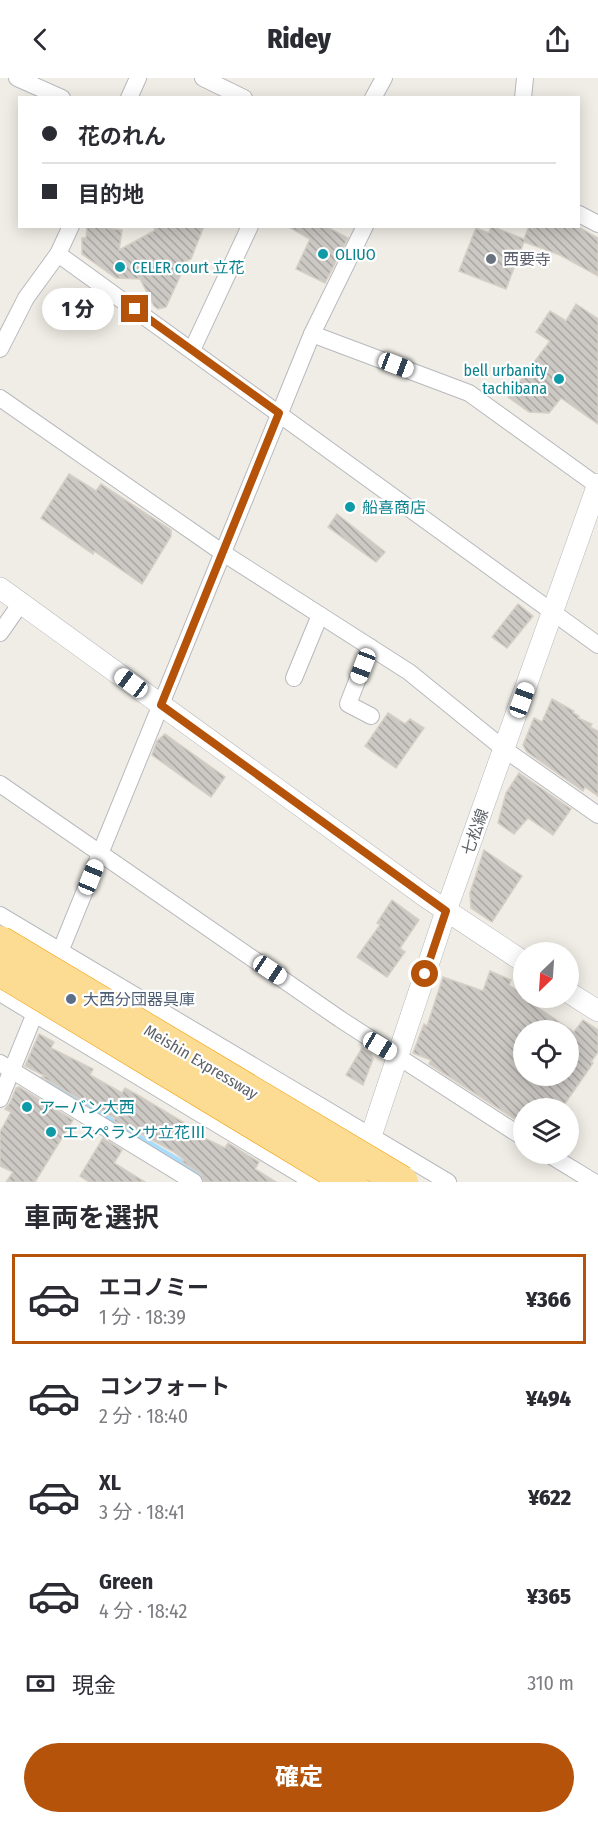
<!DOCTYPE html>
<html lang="ja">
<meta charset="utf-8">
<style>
body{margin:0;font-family:"Fira Sans Condensed","Noto Sans JP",sans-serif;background:#f2f2f3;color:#2b2b33;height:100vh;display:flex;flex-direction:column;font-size:22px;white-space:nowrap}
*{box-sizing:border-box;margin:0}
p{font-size:20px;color:#7c7c81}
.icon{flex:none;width:33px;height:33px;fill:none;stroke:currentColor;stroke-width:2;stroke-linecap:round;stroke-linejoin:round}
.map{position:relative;height:1104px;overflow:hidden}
.sheet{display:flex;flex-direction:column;background:#fff;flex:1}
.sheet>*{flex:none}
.top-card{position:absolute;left:18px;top:18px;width:562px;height:132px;border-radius:0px;box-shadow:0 3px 15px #0003;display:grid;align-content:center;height:132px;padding:0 24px;background:#fff}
.needle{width:39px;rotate:205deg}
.fabs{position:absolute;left:513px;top:864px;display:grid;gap:12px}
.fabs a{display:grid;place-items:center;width:66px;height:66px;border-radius:50%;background:#fff;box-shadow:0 3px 15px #0003;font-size:30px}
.end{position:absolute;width:27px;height:27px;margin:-14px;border:8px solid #b45309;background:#fff;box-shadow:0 0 0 3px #fff}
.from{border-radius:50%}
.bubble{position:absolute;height:42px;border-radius:21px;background:#fff;box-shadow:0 3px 15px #0003;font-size:20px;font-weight:800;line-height:42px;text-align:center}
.car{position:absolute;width:18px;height:36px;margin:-18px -9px;border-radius:8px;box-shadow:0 0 4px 2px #0007;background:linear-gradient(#fff 24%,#345 0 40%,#fff 0 76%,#345 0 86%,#fff 0)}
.top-card b{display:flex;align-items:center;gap:21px;height:57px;font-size:22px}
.top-card b+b{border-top:2px solid #e1e1e2}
.top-card i{width:15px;height:15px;background:#2b2b33}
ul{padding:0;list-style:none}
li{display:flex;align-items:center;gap:18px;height:90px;margin:0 12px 9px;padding:0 12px;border:3px solid transparent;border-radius:0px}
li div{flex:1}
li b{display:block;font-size:22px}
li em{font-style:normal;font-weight:800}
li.selected{border-color:#b45309}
li>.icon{width:54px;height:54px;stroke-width:1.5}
h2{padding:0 24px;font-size:27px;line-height:72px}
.pay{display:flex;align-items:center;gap:15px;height:66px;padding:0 24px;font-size:22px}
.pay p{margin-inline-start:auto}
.primary-button{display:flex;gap:12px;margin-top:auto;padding:12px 24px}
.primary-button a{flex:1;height:69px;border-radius:36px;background:#b45309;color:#fff;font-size:24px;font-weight:800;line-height:69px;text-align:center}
header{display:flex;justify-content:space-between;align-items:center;height:78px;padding:0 24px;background:#fff;font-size:27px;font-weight:800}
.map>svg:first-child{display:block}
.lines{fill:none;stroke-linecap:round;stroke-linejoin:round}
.stream{stroke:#a8ddfe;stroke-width:6}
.building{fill:url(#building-back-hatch);stroke:#d5cfc5;stroke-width:1.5;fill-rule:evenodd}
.minor-casing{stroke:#b7b9bd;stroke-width:18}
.tertiary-casing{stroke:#b7b9bd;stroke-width:22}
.minor{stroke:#fff;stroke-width:16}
.tertiary{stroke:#fff;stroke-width:21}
.motorway-bridge-casing{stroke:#f39d03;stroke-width:33;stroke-linecap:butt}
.motorway-bridge{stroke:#fcdc92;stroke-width:32}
.route{stroke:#b45309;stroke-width:8}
.culture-dot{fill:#0f9aa8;stroke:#fff;stroke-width:2}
.worship-dot{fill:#6b7280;stroke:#fff;stroke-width:2}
.service-dot{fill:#5c6f8a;stroke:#fff;stroke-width:2}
.labels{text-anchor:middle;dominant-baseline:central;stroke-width:4.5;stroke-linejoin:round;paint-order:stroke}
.culture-label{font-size:16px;fill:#0d838f;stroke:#fff;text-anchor:start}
.worship-label{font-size:16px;fill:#5b616d;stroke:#fff;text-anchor:start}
.street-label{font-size:16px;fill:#5e6266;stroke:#fff}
.service-label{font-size:16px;fill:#4e5e75;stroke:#fff;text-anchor:start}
</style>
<header><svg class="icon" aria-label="back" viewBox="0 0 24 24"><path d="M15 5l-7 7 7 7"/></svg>Ridey<svg class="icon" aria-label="share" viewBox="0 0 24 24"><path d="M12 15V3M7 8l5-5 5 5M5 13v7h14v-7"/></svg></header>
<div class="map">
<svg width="598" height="1104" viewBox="0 0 598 1104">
<defs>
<pattern id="building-back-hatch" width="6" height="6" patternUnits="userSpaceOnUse" patternTransform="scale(1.5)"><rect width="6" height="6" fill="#ccc8c4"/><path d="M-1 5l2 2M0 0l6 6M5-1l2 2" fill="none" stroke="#a9a6a3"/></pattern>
</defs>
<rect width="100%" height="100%" fill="#f0ede6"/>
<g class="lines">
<!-- stream -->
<path class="stream" d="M48,1005L214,1104"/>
</g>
<!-- building -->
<g class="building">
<path d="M87,148L122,152L119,172L154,153L156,148H204L191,181L179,186L182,194L166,229L158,231L154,228L140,201L116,200L82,176V160H86Z"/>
<path d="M287,148H325L348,160L325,205L296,191L310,161Z"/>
<path d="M491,148L524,161L529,148H577L598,160V198L560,177L524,164L506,211L459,193L476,150L489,155Z"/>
<path d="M576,226L598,241V346L561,320L549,335L529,334L508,319L550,263L536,254L550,233L566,243Z"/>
<path d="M69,396L96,413L101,406L171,452V458L142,506L94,473L93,476L41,440Z"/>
<path d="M337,436L385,474L376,484L328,449Z"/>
<path d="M518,526L533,538L507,570L492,559Z"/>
<path d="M552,621L574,633L573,635L579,638L578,640L592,646L590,649L598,653V718L585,709L583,713L527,674L523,667L534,640L542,644Z"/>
<path d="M388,635L405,646L410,641L424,650L396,690L365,668Z"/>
<path d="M165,656L225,699L211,719L152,677L157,663Z"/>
<path d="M519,695L571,731L553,757L528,740L514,756L498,745L506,715Z"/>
<path d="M484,772L522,798L492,844L471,830L470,815Z"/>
<path d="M392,822L419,842L400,870L405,874L387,899L357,879L380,847L377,845Z"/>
<path d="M490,893L511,902L509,907L524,917V920H529L539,926L537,929L574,954L583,942L598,952V974L591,984L593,985L562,1030H524V1047L429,986L431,982L413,975L424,946L427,948L443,899L483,913ZM524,952H568V998H524Z"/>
<path d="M39,956L54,964L51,970L93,991L90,997L122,1015L125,1010L136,1016L188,1047L187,1049L197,1054L196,1056L225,1070L228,1065L259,1084L255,1091L276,1104H204L200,1095L182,1084L184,1082L174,1074L134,1052L133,1054L114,1043L115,1040L84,1024L42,999L45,998L25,988Z"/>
<path d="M362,970L371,976L373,981L363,1007L346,997Z"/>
<path d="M19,1009L73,1042L35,1104H6L13,1094L0,1088V1054L11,1034L5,1031L10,1025L16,1010Z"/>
<path d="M103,1060L122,1072L114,1085L145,1104H89L80,1098Z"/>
</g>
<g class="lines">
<defs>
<g id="minor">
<path d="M17,0L62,20"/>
<path d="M203,0L244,20"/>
<path d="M129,20L138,0"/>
<path d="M373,20L384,0"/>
<path d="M523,20L525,0"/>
<path d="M579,136L598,146"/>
<path d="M58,176L598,567"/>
<path d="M312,256L469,315L598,408"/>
<path d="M0,271L26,220L58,176L71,148"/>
<path d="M192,272L250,148"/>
<path d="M0,320L223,475L409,594L504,671L598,737"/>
<path d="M0,555L21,525"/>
<path d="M370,569L348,626L371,638"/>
<path d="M294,600L320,537"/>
<path d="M0,706L340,941L524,1060"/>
<path d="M0,837L448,1104"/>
<path d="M0,915L313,1104"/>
<path d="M0,985L194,1104"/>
<path d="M0,1021L312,256L365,148"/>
<path d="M548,1076L594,1104"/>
</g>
<g id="tertiary">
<path d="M0,510L426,819L524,884"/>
<path d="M568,914L598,933"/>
<path d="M360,1091L446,833L598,406"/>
</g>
</defs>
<!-- minor casing -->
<use href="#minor" class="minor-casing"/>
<!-- tertiary casing -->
<use href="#tertiary" class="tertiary-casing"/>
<!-- minor -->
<use href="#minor" class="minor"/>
<!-- tertiary -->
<use href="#tertiary" class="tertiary"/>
<defs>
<g id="motorway-bridge">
<path d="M0,864L402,1104"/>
<path d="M0,892L351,1104"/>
</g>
</defs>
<!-- motorway-bridge casing -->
<use href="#motorway-bridge" class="motorway-bridge-casing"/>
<!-- motorway-bridge -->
<use href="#motorway-bridge" class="motorway-bridge"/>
</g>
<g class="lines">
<!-- route -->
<path class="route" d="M135,231L279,335L161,627L446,833L425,896"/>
</g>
<!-- markers -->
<g class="culture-dot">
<circle cx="323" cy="176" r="6"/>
<circle cx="120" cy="189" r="6"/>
<circle cx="559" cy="301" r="6"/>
<circle cx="350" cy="429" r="6"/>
<circle cx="27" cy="1029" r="6"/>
<circle cx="51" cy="1054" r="6"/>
</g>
<circle class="worship-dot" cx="491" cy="181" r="6"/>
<circle class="service-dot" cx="71" cy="921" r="6"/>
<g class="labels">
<!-- culture labels -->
<g class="culture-label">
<text x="335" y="176">OLIUO</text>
<text x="132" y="189">CELER court 立花</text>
<text x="547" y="292" text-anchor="end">bell urbanity<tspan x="547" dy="18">tachibana</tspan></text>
<text x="362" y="429">船喜商店</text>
<text x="39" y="1029">アーバン大西</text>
<text x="63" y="1054">エスペランサ立花Ⅲ</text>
</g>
<!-- worship labels -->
<g class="worship-label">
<text x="503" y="181">西要寺</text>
</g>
<!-- street labels -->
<g class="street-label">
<text transform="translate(475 754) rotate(-70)">七松線</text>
<text transform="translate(201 984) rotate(31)">Meishin Expressway</text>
</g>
<!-- service labels -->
<g class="service-label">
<text x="83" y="921">大西分団器具庫</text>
</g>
</g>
</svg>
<div class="fabs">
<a><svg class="needle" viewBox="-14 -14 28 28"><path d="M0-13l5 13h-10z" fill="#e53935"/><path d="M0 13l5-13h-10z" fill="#7c7c81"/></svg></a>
<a><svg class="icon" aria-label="locate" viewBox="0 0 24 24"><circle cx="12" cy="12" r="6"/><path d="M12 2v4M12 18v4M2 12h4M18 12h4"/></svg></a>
<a><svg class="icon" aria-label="layers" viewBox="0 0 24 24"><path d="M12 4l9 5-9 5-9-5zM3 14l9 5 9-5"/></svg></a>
</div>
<i class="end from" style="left:425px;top:896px"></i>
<i class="end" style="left:135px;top:231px"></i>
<div class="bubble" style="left:42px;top:210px;width:72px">1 分</div>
<i class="car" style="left:396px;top:287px;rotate:111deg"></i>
<i class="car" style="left:363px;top:588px;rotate:201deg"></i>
<i class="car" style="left:131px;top:605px;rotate:306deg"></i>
<i class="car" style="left:522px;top:622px;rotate:20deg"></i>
<i class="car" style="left:91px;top:799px;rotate:22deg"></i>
<i class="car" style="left:270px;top:892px;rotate:124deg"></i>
<i class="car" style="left:380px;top:968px;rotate:121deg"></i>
<div class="top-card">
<b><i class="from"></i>花のれん</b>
<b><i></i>目的地</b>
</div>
</div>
<section class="sheet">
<h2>車両を選択</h2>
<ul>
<li class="selected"><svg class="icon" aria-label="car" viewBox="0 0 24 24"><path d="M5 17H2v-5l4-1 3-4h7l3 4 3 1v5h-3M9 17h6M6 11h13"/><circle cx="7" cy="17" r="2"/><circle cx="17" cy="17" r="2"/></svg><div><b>エコノミー</b><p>1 分 · 18:39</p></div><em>¥366</em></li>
<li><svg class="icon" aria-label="car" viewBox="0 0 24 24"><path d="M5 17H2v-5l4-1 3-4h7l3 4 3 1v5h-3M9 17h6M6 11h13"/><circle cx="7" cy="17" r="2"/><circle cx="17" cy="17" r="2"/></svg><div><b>コンフォート</b><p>2 分 · 18:40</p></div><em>¥494</em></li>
<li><svg class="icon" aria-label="car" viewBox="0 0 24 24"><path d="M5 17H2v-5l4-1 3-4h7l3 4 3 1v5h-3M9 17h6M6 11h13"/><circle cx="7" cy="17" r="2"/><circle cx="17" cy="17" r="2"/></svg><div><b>XL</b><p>3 分 · 18:41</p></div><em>¥622</em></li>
<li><svg class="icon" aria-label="car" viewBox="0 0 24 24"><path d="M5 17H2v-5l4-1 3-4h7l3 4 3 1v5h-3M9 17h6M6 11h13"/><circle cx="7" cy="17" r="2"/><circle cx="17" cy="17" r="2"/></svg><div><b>Green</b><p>4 分 · 18:42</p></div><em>¥365</em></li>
</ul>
<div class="pay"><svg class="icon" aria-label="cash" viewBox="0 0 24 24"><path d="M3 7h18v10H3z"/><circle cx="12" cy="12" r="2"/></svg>現金<p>310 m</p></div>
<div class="primary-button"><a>確定</a></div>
</section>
